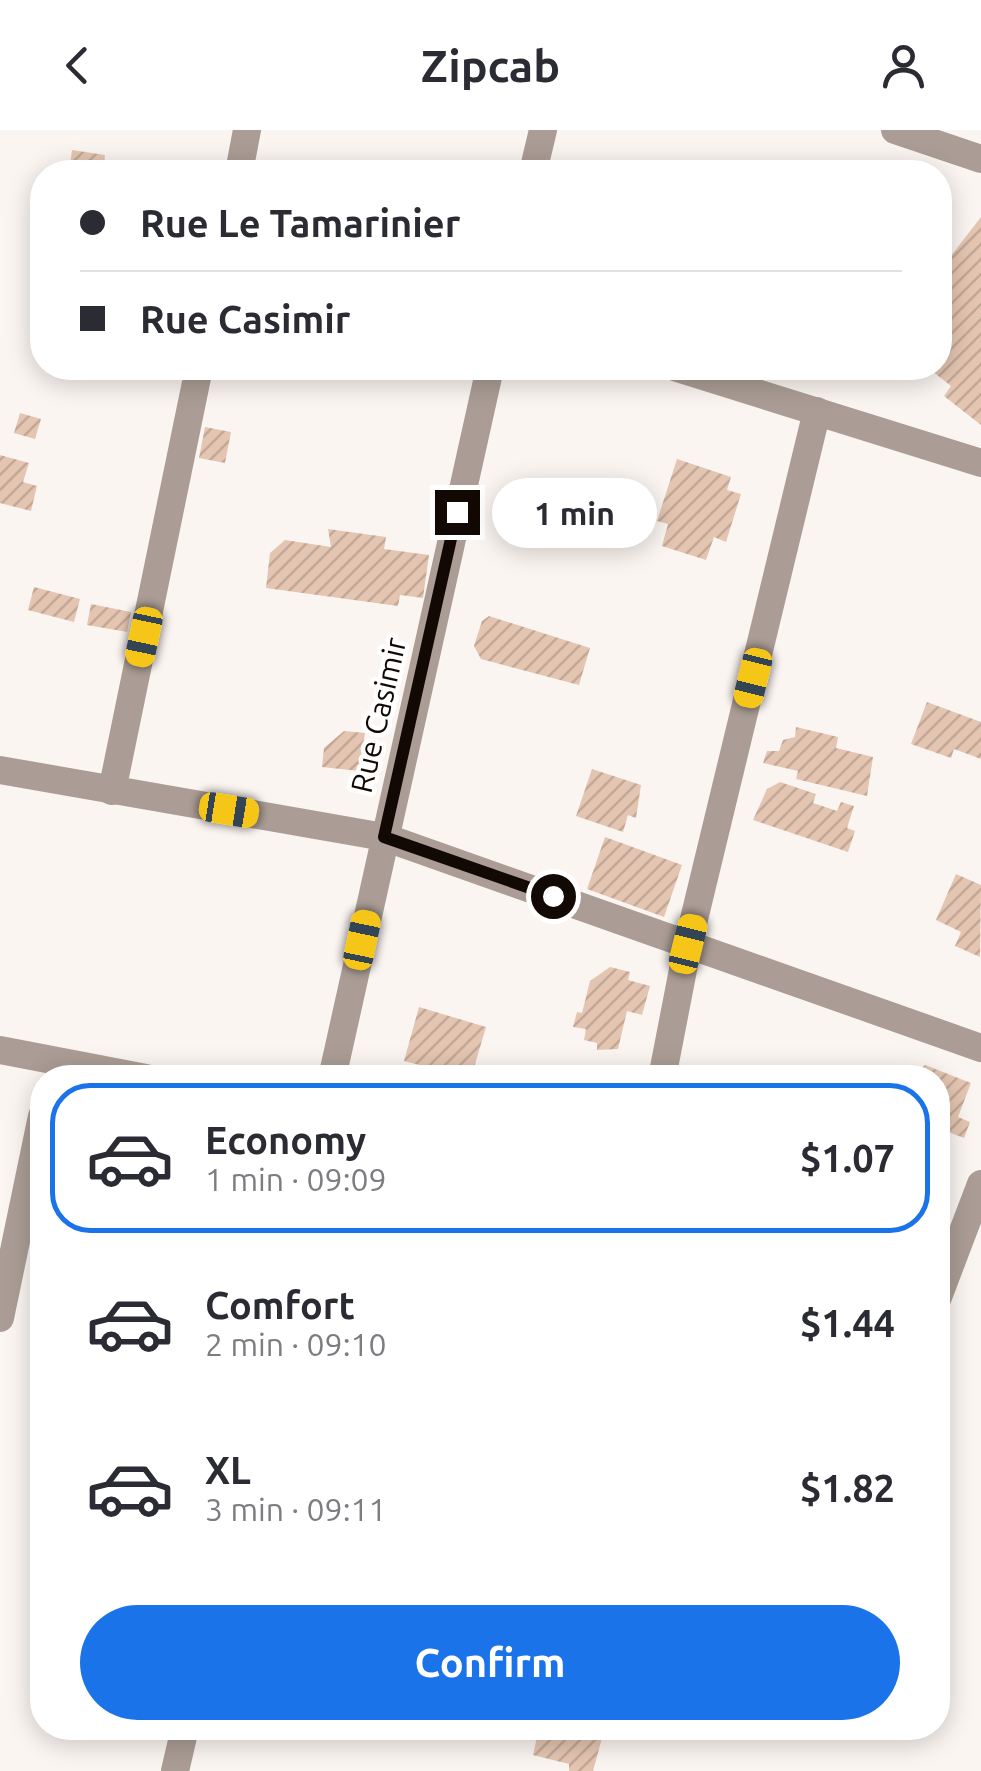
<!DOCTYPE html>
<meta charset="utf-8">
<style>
body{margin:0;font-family:Ubuntu,sans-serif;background:#f7f7f7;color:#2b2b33;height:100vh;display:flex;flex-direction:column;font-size:38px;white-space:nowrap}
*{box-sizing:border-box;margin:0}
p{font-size:32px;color:#7c7c81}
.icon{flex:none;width:55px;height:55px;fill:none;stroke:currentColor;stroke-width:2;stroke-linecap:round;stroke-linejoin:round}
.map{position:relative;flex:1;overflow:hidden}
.panel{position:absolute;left:30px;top:935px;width:920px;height:675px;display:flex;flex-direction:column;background:#fff;border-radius:40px;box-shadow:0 5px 25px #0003}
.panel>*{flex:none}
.guide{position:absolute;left:30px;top:30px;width:922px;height:220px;border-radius:40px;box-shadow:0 5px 25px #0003;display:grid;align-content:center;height:220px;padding:0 50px;background:#fff}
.end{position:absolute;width:45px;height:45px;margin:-22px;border:12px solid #130904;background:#fff;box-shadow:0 0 0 5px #fff}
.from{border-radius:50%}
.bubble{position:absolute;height:70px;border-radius:35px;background:#fff;box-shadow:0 5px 25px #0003;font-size:32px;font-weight:700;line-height:70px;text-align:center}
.car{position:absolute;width:30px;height:60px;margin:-30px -15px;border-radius:12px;box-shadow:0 0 8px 2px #0007;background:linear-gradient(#f5c518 24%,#345 0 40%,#f5c518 0 76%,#345 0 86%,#f5c518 0)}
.guide b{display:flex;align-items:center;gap:35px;height:95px;font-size:38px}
.guide b+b{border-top:2px solid #e1e1e2}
.guide i{width:25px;height:25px;background:#2b2b33}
ul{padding:18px 0 0;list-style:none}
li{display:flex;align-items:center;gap:30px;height:150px;margin:0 20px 15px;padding:0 30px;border:5px solid transparent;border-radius:40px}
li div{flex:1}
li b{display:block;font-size:38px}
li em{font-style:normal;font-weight:700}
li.current{border-color:#1a73e8}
li>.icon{width:90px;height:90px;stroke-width:1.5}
.button{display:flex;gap:20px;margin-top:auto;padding:20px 50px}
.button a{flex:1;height:115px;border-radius:60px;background:#1a73e8;color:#fff;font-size:40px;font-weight:700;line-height:115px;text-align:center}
header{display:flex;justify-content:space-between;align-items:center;height:130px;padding:0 50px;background:#fff;font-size:45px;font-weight:700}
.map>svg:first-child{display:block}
.building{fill:url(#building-hatch)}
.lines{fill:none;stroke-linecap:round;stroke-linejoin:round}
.minor{stroke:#ab9d95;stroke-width:28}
.route{stroke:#130904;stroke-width:12}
.labels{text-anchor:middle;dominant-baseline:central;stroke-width:9;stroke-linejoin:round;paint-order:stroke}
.street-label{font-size:30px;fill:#130904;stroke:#fff}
</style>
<header><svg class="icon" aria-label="back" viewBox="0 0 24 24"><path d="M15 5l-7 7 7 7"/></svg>Zipcab<svg class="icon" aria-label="person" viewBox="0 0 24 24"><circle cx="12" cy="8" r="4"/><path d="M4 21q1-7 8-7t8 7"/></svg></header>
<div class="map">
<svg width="981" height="1641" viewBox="0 0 981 1641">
<defs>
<pattern id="building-hatch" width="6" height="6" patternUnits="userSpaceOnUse" patternTransform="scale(2.5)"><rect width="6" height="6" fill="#e4c5b1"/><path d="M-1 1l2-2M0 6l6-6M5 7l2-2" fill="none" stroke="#c3a897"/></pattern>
</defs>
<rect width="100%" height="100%" fill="#fbf5f1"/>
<!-- building -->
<g class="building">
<path d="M72,20L105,25L103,42H69Z"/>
<path d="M981,87V295L944,266L951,256L928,238H940V140Z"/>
<path d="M20,283L41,289L35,309L14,303Z"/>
<path d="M205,297L231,302L225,333L199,328Z"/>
<path d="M0,325L29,333L23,352L37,356L31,381L0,373Z"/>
<path d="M677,329L731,347L727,360L741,364L726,412L714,407L706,430L662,416L668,394L657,391Z"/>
<path d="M328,399L386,407L384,419L429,425L423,468L400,465L398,476L266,458L270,423L285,410L331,417Z"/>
<path d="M34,457L80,469L74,492L28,480Z"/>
<path d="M91,474L131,482L127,502L87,495Z"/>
<path d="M489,486L590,518L579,555L481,529L474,516L482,491Z"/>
<path d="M927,572L981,592V629L954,619L951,628L911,614Z"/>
<path d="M796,597L838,607L836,618L873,627L867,666L796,649L798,641L763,633L767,621H779L783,610L795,607Z"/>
<path d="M344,601L365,603L359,641L322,637L324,618Z"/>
<path d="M592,639L641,655L636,688L628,685L623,702L576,686Z"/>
<path d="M780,652L816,664L813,673L837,681L841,672L854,676L847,698L855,701L848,722L753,690L767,659Z"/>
<path d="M605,707L682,735L664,787L587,759Z"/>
<path d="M956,744L981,755L980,827L955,816L961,802L936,790Z"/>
<path d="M610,837L630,842L628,850L650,856L642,885L627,881L618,919L597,920V913L584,910L586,899L573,897L577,882L582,883L590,851Z"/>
<path d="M419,877L486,897L471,948L404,931Z"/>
<path d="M925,935L971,953L958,987L970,992L964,1008L940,999L938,1006V948H912Z"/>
<path d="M539,1598H579V1602L602,1608L593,1641H569V1634L533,1625Z"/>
</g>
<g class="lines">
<!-- minor -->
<g class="minor">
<path d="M895,0L981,29"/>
<path d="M239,42L247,0"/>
<path d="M533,42L543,0"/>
<path d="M677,238L981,333"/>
<path d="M0,640L384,707L981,918"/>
<path d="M112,661L199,238"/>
<path d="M0,920L146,948"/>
<path d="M332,948L490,238"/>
<path d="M662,948L688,814L817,281"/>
<path d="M938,1167L981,1054"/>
<path d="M0,1188L42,986"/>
<path d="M175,1641L185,1598"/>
</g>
</g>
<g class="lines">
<!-- route -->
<path class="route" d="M457,382L384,707L553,766"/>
</g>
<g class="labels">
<!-- street labels -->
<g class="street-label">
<text transform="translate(378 585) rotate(-77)">Rue Casimir</text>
</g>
</g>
</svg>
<i class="end from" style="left:553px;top:766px"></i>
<i class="end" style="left:457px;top:382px"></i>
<div class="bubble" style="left:492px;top:348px;width:165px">1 min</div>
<i class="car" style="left:144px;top:507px;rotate:192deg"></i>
<i class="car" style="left:753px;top:548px;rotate:194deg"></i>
<i class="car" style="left:229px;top:680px;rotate:99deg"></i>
<i class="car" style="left:362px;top:810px;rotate:12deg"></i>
<i class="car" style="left:688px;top:814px;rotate:14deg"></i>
<div class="guide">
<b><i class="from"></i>Rue Le Tamarinier</b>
<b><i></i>Rue Casimir</b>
</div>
<section class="panel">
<ul>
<li class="current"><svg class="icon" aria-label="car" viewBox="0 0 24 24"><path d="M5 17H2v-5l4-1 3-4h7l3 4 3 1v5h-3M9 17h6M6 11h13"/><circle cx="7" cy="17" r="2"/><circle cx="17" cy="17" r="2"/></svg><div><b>Economy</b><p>1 min · 09:09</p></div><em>$1.07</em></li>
<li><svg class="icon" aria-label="car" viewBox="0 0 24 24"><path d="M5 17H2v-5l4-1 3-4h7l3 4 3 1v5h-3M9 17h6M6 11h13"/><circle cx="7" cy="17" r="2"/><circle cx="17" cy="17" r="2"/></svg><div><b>Comfort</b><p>2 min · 09:10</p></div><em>$1.44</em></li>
<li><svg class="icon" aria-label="car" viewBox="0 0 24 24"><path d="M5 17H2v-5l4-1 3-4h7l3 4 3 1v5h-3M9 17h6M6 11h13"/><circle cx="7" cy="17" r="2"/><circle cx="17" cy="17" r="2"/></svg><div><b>XL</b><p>3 min · 09:11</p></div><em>$1.82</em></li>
</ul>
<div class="button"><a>Confirm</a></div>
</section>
</div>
